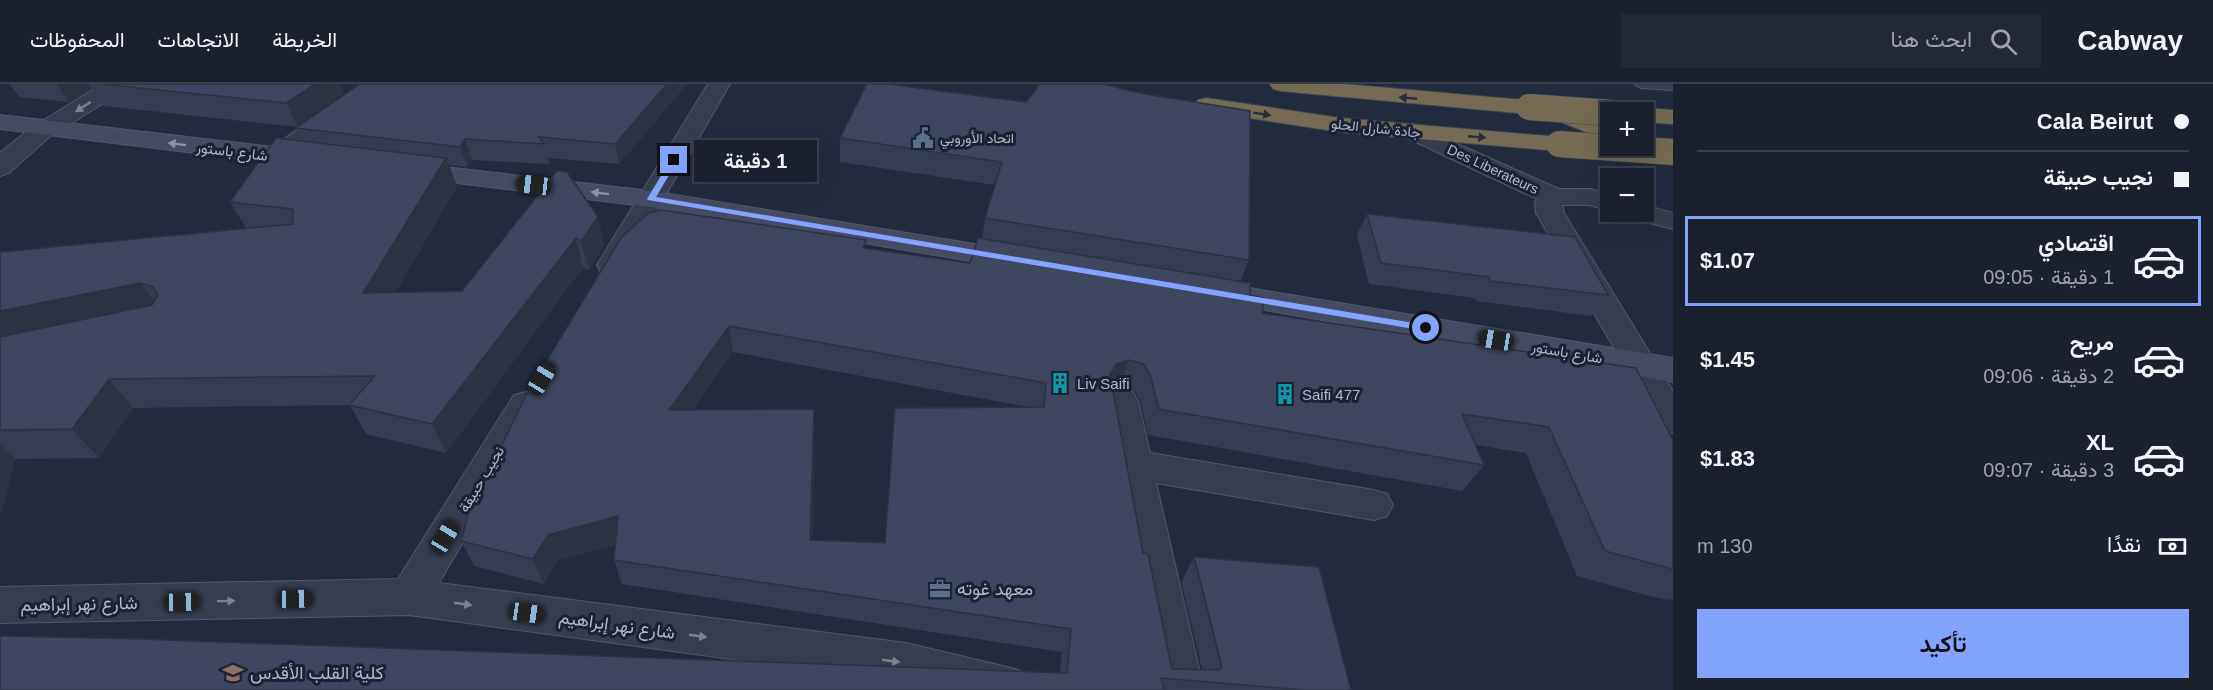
<!DOCTYPE html>
<html lang="ar">
<meta charset="utf-8">
<style>
body{margin:0;font-family:Arial,Vazirmatn,sans-serif;background:#232836;color:#f1f3f6;direction:rtl;height:100vh;display:flex;flex-direction:column;font-size:22px;white-space:nowrap}
*{box-sizing:border-box;margin:0}
p{font-size:20px;color:#9fa3aa}
.icon{flex:none;width:33px;height:33px;fill:none;stroke:currentColor;stroke-width:2;stroke-linecap:round;stroke-linejoin:round}
.map{position:relative;flex:1;overflow:hidden;direction:ltr}
.side{display:flex;flex-direction:column;background:#1a202e;width:540px}
.side>*{flex:none}
.banner{display:grid;align-content:center;height:132px;padding:0 24px;background:#1a202e}
.controls{position:absolute;left:1600px;top:18px;display:grid;gap:12px}
.controls a{display:grid;place-items:center;width:54px;height:54px;border-radius:0px;background:#1a202e;box-shadow:0 6px 24px #0002,0 0 0 2px #383e4a;font-size:30px}
.end{position:absolute;width:27px;height:27px;margin:-14px;border:8px solid #82a4fe;background:#111;box-shadow:0 0 0 3px #111}
.from{border-radius:50%}
.bubble{position:absolute;height:42px;border-radius:0px;background:#1a202e;box-shadow:0 6px 24px #0002,0 0 0 2px #383e4a;font-size:20px;font-weight:600;line-height:42px;text-align:center;direction:rtl}
.car{position:absolute;width:18px;height:36px;margin:-18px -9px;border-radius:8px;box-shadow:0 0 4px 2px #0007;background:linear-gradient(#222 24%,#8ab4d8 0 40%,#222 0 76%,#8ab4d8 0 86%,#222 0)}
.banner b{display:flex;align-items:center;gap:21px;height:57px;font-size:22px}
.banner b+b{border-top:2px solid #383e4a}
.banner i{width:15px;height:15px;background:#f1f3f6}
ul{padding:0;list-style:none}
li{display:flex;align-items:center;gap:18px;height:90px;margin:0 12px 9px;padding:0 12px;border:3px solid transparent;border-radius:0px}
li div{flex:1}
li b{display:block;font-size:22px}
li em{font-style:normal;font-weight:600}
li.on{border-color:#82a4fe}
li>.icon{width:54px;height:54px;stroke-width:1.5}
.pay{display:flex;align-items:center;gap:15px;height:66px;padding:0 24px;font-size:22px}
.pay p{margin-inline-start:auto}
.cta{display:flex;gap:12px;margin-top:auto;padding:12px 24px}
.cta a{flex:1;height:69px;border-radius:0px;background:#82a4fe;color:#111;font-size:24px;font-weight:600;line-height:69px;text-align:center}
header{display:flex;align-items:center;gap:36px;box-sizing:border-box;height:84px;padding:0 30px;background:#1a202e;border-bottom:2px solid #383e4a}
header strong{font-size:28px}
nav{display:flex;gap:33px;margin-inline-start:auto;font-size:21px}
.search{width:420px;height:54px;background:#232836;display:flex;align-items:center;gap:15px;box-sizing:border-box;padding:0 21px;border-radius:0px;color:#9fa3aa;font-size:22px}
main{display:flex;flex:1;min-height:0}
.map>svg:first-child{display:block}
.lines{fill:none;stroke-linecap:round;stroke-linejoin:round}
.lane-casing{stroke:#515869;stroke-width:2}
.street-casing{stroke:#515869;stroke-width:2}
.secondary-casing{stroke:#515869;stroke-width:2}
.highway-casing{stroke:#414859;stroke-width:2}
.lane{fill:#363d4e;fill-rule:evenodd}
.street{fill:#363d4e;fill-rule:evenodd}
.secondary{fill:#444b62;fill-rule:evenodd}
.highway{fill:#756b53;fill-rule:evenodd}
.highway-bridge-casing{stroke:#414859;stroke-width:27;stroke-linecap:butt}
.highway-bridge{stroke:#756b53;stroke-width:26}
.wall{fill:#353d52;fill-rule:evenodd}
.shaded-wall{fill:#2b3242}
.building{fill:#3e475f;stroke:#2b3242;stroke-width:1.5;fill-rule:evenodd}
.oneway{fill:#282d38}
.oneway2{fill:#7a8192}
.oneway3{fill:#8c92a6}
.route{fill:#82a4fe}
.labels{text-anchor:middle;dominant-baseline:central;stroke-width:6;stroke-linejoin:round;paint-order:stroke}
.far-street-label{font-size:14px;fill:#b2b8ca;stroke:#1b2233}
.far-poi-label{font-size:14px;fill:#b2b8ca;stroke:#1b2233;text-anchor:start}
.street-label{font-size:15px;fill:#b2b8ca;stroke:#1b2233}
.poi-label{font-size:15px;fill:#b2b8ca;stroke:#1b2233;text-anchor:start}
.near-poi-label{font-size:18px;fill:#b2b8ca;stroke:#1b2233;text-anchor:start}
.near-street-label{font-size:18px;fill:#b2b8ca;stroke:#1b2233}
</style>
<header>
<strong>Cabway</strong>
<div class="search"><svg class="icon" aria-label="search" viewBox="0 0 24 24"><circle cx="10" cy="10" r="6"/><path d="M15 15l6 6"/></svg>ابحث هنا</div>
<nav><a>الخريطة</a><a>الاتجاهات</a><a>المحفوظات</a></nav>
</header>
<main>
<section class="side">
<div class="banner">
<b><i class="from"></i>Cala Beirut</b>
<b><i></i>نجيب حبيقة</b>
</div>
<ul>
<li class="on"><svg class="icon" aria-label="car" viewBox="0 0 24 24"><path d="M5 17H2v-5l4-1 3-4h7l3 4 3 1v5h-3M9 17h6M6 11h13"/><circle cx="7" cy="17" r="2"/><circle cx="17" cy="17" r="2"/></svg><div><b>اقتصادي</b><p>1 دقيقة · 09:05</p></div><em>$1.07</em></li>
<li><svg class="icon" aria-label="car" viewBox="0 0 24 24"><path d="M5 17H2v-5l4-1 3-4h7l3 4 3 1v5h-3M9 17h6M6 11h13"/><circle cx="7" cy="17" r="2"/><circle cx="17" cy="17" r="2"/></svg><div><b>مريح</b><p>2 دقيقة · 09:06</p></div><em>$1.45</em></li>
<li><svg class="icon" aria-label="car" viewBox="0 0 24 24"><path d="M5 17H2v-5l4-1 3-4h7l3 4 3 1v5h-3M9 17h6M6 11h13"/><circle cx="7" cy="17" r="2"/><circle cx="17" cy="17" r="2"/></svg><div><b>XL</b><p>3 دقيقة · 09:07</p></div><em>$1.83</em></li>
</ul>
<div class="pay"><svg class="icon" aria-label="cash" viewBox="0 0 24 24"><path d="M3 7h18v10H3z"/><circle cx="12" cy="12" r="2"/></svg>نقدًا<p>130 m</p></div>
<div class="cta"><a>تأكيد</a></div>
</section>
<div class="map">
<svg width="1673" height="606" viewBox="0 0 1673 606">
<rect width="100%" height="100%" fill="#222b3e"/>
<g class="lines">
<defs>
<path id="lane" d="M1634,0H1673V6L1641,4Z"/>
<g id="street">
<path d="M102,0H129L126,5L48,54L9,89L0,92V69L2,67L31,44Z"/>
<path d="M362,0H388L385,5L285,77L276,80L267,77L263,72L267,67Z"/>
<path d="M708,0H730L621,188L611,190L601,188L597,181Z"/>
<path d="M1412,40L1559,105H1591L1611,111V127L1589,121H1562L1564,129L1673,307V349L1661,345L1536,129L1535,118L1537,115L1403,52L1400,47L1403,42Z"/>
<path d="M1644,121L1673,129V145L1630,134L1626,128H1644Z"/>
<path d="M1121,305L1133,308L1138,317L1150,369L1374,406L1387,410L1393,421L1387,432L1374,436L1156,399L1204,606H1160L1104,317L1109,308Z"/>
<path d="M526,308L538,311L543,320L439,499L906,559L1015,585L1030,591L1037,606H934L906,599L409,531L0,539V503L398,495L514,311Z"/>
</g>
<g id="secondary">
<path d="M0,31L308,67L317,70L321,75L317,80L308,83L0,45Z"/>
<path d="M410,79L651,107L1017,167L1027,170L1031,176L1027,182L1017,185L651,123L401,92L397,87L401,82Z"/>
<path d="M1219,199L1673,274V298L1208,216L1204,209L1208,202Z"/>
</g>
<g id="highway">
<path d="M1270,0H1344L1533,17L1541,15L1611,42V58L1536,28L1529,30L1281,7L1273,5Z"/>
<path d="M1206,14L1340,34L1559,53L1568,55L1571,60L1568,65L1559,67L1340,48L1198,26L1194,21L1198,16Z"/>
<path d="M1644,24L1673,26V40L1644,38V28H1634Z"/>
</g>
</defs>
<!-- lane casing -->
<use href="#lane" class="lane-casing"/>
<!-- street casing -->
<use href="#street" class="street-casing"/>
<!-- secondary casing -->
<use href="#secondary" class="secondary-casing"/>
<!-- highway casing -->
<use href="#highway" class="highway-casing"/>
<!-- lane -->
<use href="#lane" class="lane"/>
<!-- street -->
<use href="#street" class="street"/>
<!-- secondary -->
<use href="#secondary" class="secondary"/>
<!-- highway -->
<use href="#highway" class="highway"/>
<defs>
<g id="highway-bridge">
<path d="M1529,23L1611,29"/>
<path d="M1559,60L1673,68"/>
</g>
</defs>
<!-- highway-bridge casing -->
<use href="#highway-bridge" class="highway-bridge-casing"/>
<!-- highway-bridge -->
<use href="#highway-bridge" class="highway-bridge"/>
</g>
<!-- wall -->
<g class="wall">
<path d="M10,0H340L344,10L298,43L104,22L92,4L69,18L19,13Z"/>
<path d="M687,0L619,80L548,74L549,80L472,76L467,83L449,81L457,102L395,209L462,207L598,133L604,161L589,186L583,183L446,369L366,350L350,321L133,324L99,374L15,375L0,433V168L246,144L230,118L303,57L296,44Z"/>
<path d="M867,0L1249,176L1240,197L1262,229L1673,356V516L1661,515L1577,492L1526,369L1476,361L1484,381L1462,407L1148,351L1140,316L1135,307L1120,303L1113,305L1143,469L1172,585H1202L1181,498L1194,473L1351,606H0L1060,589L1062,568L622,500L614,476L616,461L558,476L544,500L474,482L461,457L529,306L866,165L970,179L982,155L985,134L995,101L840,78V54ZM733,268L1027,323L885,459L812,456L815,351L693,325Z"/>
<path d="M1367,130L1608,211L1591,232L1476,217L1475,214L1369,200L1357,151Z"/>
</g>
<!-- shaded-wall -->
<g class="shaded-wall">
<path d="M56,0H89L92,4L69,18Z"/>
<path d="M315,0H340L344,10L298,43L286,19Z"/>
<path d="M667,0H687L619,80L615,60Z"/>
<path d="M465,55L472,76L467,83L460,63Z"/>
<path d="M446,74L457,102L378,238L363,209Z"/>
<path d="M598,133L604,161L589,186L581,157Z"/>
<path d="M576,154L583,183L446,369L432,340Z"/>
<path d="M140,199L162,228L0,261V227Z"/>
<path d="M729,242L733,268L674,352L669,326Z"/>
<path d="M1129,276L1120,303L1107,307L1110,291L1116,280Z"/>
<path d="M109,295L133,324L99,374L72,345Z"/>
<path d="M814,325L815,351L811,481L810,456Z"/>
<path d="M0,361L15,375L0,433Z"/>
<path d="M618,432L626,458L558,476L544,500L533,475L548,451Z"/>
</g>
<!-- building -->
<g class="building">
<path d="M101,0H315L286,19Z"/>
<path d="M360,0H667L615,60L539,53L544,60L465,55L460,63L296,44Z"/>
<path d="M867,0H888L1026,18L1040,0H1103L1139,9L1250,27L1249,176L985,134L1002,78L840,54Z"/>
<path d="M276,54L446,74L363,209L462,207L557,87L567,88L598,133L581,157L576,154L432,340L349,321L375,292L109,295L72,345L0,346V253L152,221L158,211L153,203L140,199L0,227V168L293,140V125L230,118Z"/>
<path d="M661,126L866,156L863,164L970,179L978,154L1250,199V211L1264,214L1262,229L1636,284L1673,356V485L1605,467L1549,343L1462,330L1484,381L1159,325L1150,290L1144,280L1129,276L1116,280L1110,291L1143,469L1148,470L1172,585L1219,586L1222,583L1194,473L1319,483L1351,606H1304L1161,594L1164,606H0V552L140,555L1067,589L1071,545L614,476L618,432L548,451L533,475L461,457L469,427L529,306L621,154L648,129ZM729,242L1046,299L1044,323L895,324L885,459L810,456L814,325L669,326Z"/>
<path d="M1367,130L1575,153L1608,211L1490,197L1489,193L1381,179Z"/>
</g>
<!-- one-way arrows -->
<defs><path id="oneway-solid" d="M-6-.8H1V-3.2L6.5 0L1 3.2V.8H-6Z" transform="scale(1.5)"/></defs>
<g class="oneway">
<use href="#oneway-solid" transform="translate(1408 14) rotate(-175)"/>
<use href="#oneway-solid" transform="translate(1262 30) rotate(9)"/>
<use href="#oneway-solid" transform="translate(1477 53) rotate(5)"/>
</g>
<g class="oneway2">
<use href="#oneway-solid" transform="translate(83 23) rotate(147)"/>
<use href="#oneway-solid" transform="translate(226 517) rotate(-1)"/>
<use href="#oneway-solid" transform="translate(463 520) rotate(8)"/>
<use href="#oneway-solid" transform="translate(698 552) rotate(8)"/>
<use href="#oneway-solid" transform="translate(891 577) rotate(8)"/>
</g>
<g class="oneway3">
<use href="#oneway-solid" transform="translate(177 60) rotate(-173)"/>
<use href="#oneway-solid" transform="translate(600 109) rotate(-173)"/>
</g>
<!-- route -->
<path class="route" d="M671,75L678,76L656,113L1426,241L1430,244L1426,247L648,116L647,115Z"/>
<!-- icons -->
<defs>
<symbol id="civic-bare" viewBox="-9 -9 18 18"><path d="M-.6-6.5H3V-4.5H.6V-3L4-1V1h2V6H-6V1h2V-1L-.6-3ZM-1.2 2.5V6h2.4V2.5Z" fill="#5c6f8a" stroke="#1b2233" stroke-width="2.5" paint-order="stroke"/></symbol>
<symbol id="building-bare" viewBox="-9 -9 18 18"><path d="M-4-6H4V6H1V3H-1V6H-4ZM-2.5-4.3h1.7v1.8h-1.7ZM.8-4.3h1.7v1.8H.8ZM-2.5-1h1.7V.8h-1.7ZM.8-1h1.7V.8H.8Z" fill="#0f9aa8" stroke="#1b2233" stroke-width="2.5" paint-order="stroke"/></symbol>
<symbol id="office-bare" viewBox="-9 -9 18 18"><path d="M-6-3h4V-5.5h4V-3h4V5H-6ZM-1-4.5V-3h2v-1.5ZM-6 0V1H6V0Z" fill="#5c6f8a" stroke="#1b2233" stroke-width="2.5" paint-order="stroke"/></symbol>
<symbol id="school-bare" viewBox="-9 -9 18 18"><path d="M0-5L7-2L0 1L-7-2ZM-4 1L0 2.5L4 1V4Q0 6-4 4Z" fill="#8d6e63" stroke="#1b2233" stroke-width="2.5" paint-order="stroke"/></symbol>
</defs>
<g fill-rule="evenodd">
<use href="#civic-bare" x="908" y="39" width="30" height="30"/>
<use href="#building-bare" x="1045" y="284" width="30" height="30"/>
<use href="#building-bare" x="1270" y="295" width="30" height="30"/>
<use href="#office-bare" x="925" y="490" width="30" height="30"/>
<use href="#school-bare" x="218" y="574" width="30" height="30"/>
</g>
<g class="labels">
<!-- far-street labels -->
<g class="far-street-label">
<text transform="translate(1376 44) rotate(6)">جادة شارل الحلو</text>
<text transform="translate(1493 85) rotate(25)">Des Liberateurs</text>
</g>
<!-- far-poi labels -->
<g class="far-poi-label">
<text x="940" y="54">اتحاد الأوروبي</text>
</g>
<!-- street labels -->
<g class="street-label">
<text transform="translate(232 67) rotate(7)">شارع باستور</text>
<text transform="translate(1567 268) rotate(10)">شارع باستور</text>
<text transform="translate(481 395) rotate(-59)">نجيب حبيقة</text>
</g>
<!-- poi labels -->
<g class="poi-label">
<text x="1077" y="299">Liv Saifi</text>
<text x="1302" y="310">Saifi 477</text>
</g>
<!-- near-poi labels -->
<g class="near-poi-label">
<text x="957" y="505">معهد غوته</text>
<text x="250" y="589">كلية القلب الأقدس</text>
</g>
<!-- near-street labels -->
<g class="near-street-label">
<text transform="translate(79 520) rotate(-1)">شارع نهر إبراهيم</text>
<text transform="translate(617 541) rotate(8)">شارع نهر إبراهيم</text>
</g>
</g>
</svg>
<div class="controls">
<a>+</a>
<a>−</a>
</div>
<i class="end from" style="left:1426px;top:244px"></i>
<i class="end" style="left:674px;top:76px"></i>
<div class="bubble" style="left:694px;top:56px;width:123px">1 دقيقة</div>
<i class="car" style="left:534px;top:101px;rotate:277deg"></i>
<i class="car" style="left:1496px;top:256px;rotate:279deg"></i>
<i class="car" style="left:542px;top:294px;rotate:31deg"></i>
<i class="car" style="left:445px;top:453px;rotate:31deg"></i>
<i class="car" style="left:295px;top:515px;rotate:89deg"></i>
<i class="car" style="left:182px;top:518px;rotate:89deg"></i>
<i class="car" style="left:527px;top:529px;rotate:98deg"></i>
</div>
</main>
